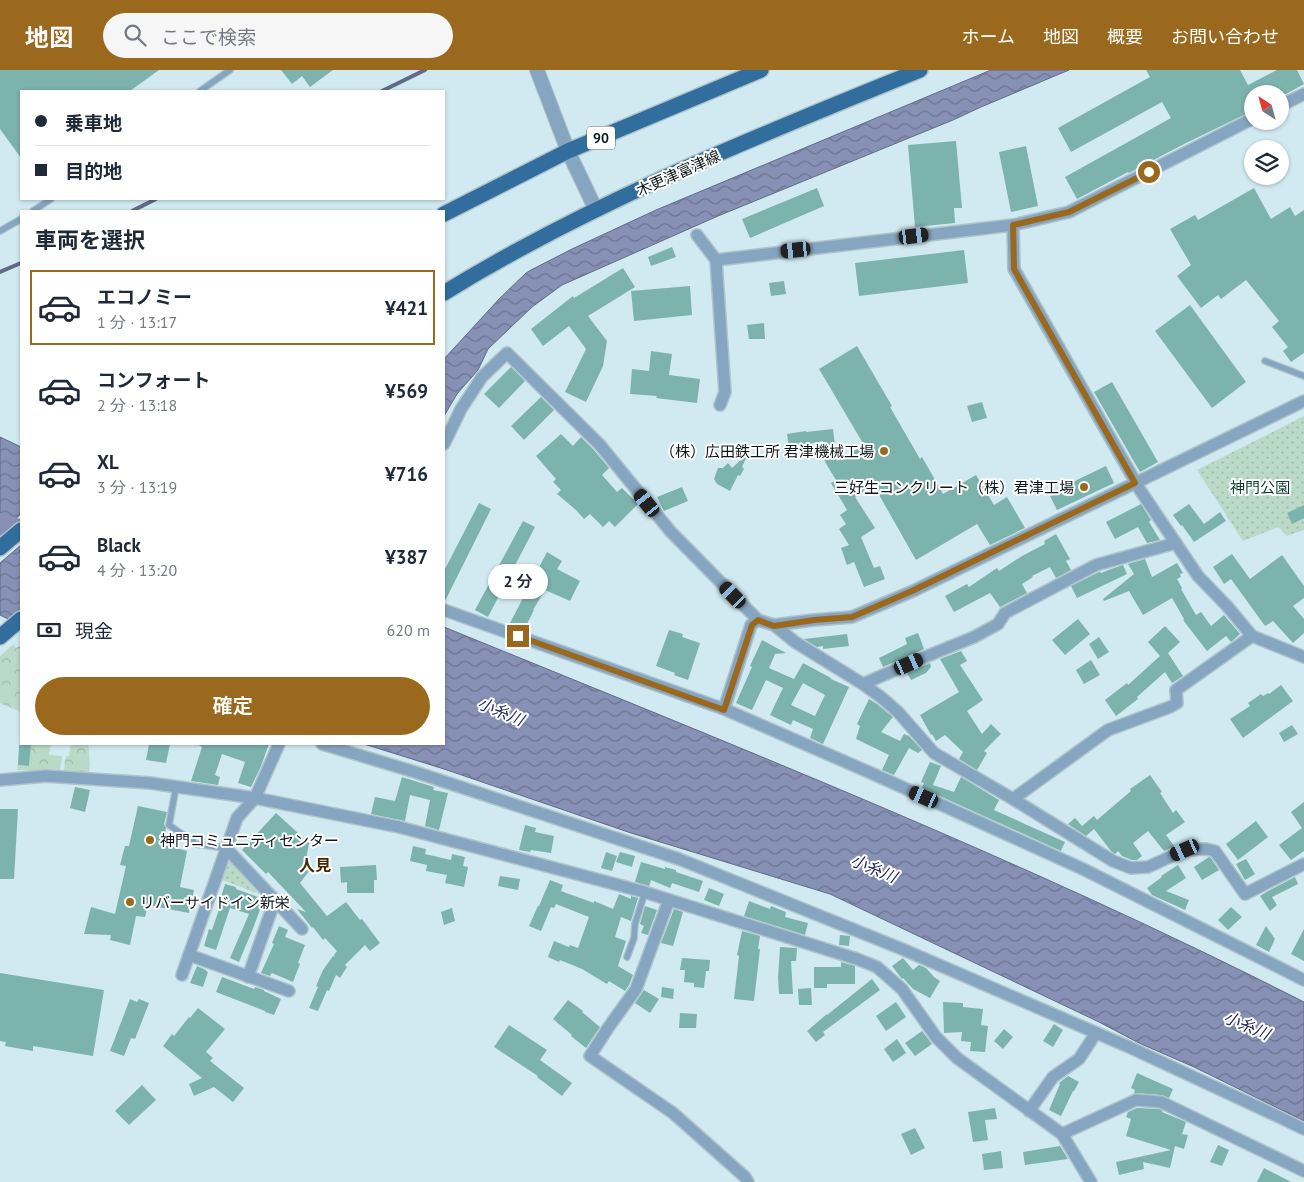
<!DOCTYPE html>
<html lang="ja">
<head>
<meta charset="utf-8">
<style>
	:root { --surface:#fff; --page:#f6f6f7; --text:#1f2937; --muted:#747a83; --line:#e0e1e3; --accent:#9b691d }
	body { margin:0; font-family:"PT Sans","Noto Sans JP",sans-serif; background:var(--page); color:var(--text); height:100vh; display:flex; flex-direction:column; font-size:19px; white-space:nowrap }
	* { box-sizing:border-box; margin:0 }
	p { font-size:16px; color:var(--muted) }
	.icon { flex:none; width:28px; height:28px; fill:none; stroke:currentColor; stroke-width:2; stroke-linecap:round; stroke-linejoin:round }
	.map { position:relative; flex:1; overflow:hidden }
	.side { position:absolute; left:20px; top:140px; width:425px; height:535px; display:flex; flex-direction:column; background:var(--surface); border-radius:0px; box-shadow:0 1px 4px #0004 }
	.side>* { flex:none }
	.hud { position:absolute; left:20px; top:20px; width:425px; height:110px; border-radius:0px; box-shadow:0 1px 4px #0004; display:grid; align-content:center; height:110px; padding:0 15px; background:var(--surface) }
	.needle { width:32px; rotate:324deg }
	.controls { position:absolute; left:1244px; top:15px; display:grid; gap:10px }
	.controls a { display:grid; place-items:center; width:45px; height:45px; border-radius:50%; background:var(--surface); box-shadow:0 1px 4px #0004; font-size:25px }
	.end { position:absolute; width:22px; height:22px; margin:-11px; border:6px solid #9b691d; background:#fff; box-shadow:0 0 0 2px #fff }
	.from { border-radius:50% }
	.bubble { position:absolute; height:35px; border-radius:18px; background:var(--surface); box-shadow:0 1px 4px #0004; font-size:16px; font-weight:600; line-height:35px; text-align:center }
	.car { position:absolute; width:15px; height:30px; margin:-15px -8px; border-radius:6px; box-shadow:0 0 4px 1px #0007; background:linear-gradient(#222 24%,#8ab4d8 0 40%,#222 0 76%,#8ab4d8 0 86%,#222 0) }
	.hud b { display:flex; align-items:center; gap:18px; height:48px; font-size:19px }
	.hud b+b { border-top:1px solid var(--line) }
	.hud i { width:12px; height:12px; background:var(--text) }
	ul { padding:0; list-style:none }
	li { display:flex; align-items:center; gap:15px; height:75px; margin:0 10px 8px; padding:0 5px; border:2px solid transparent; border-radius:0px }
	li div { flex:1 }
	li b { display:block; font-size:19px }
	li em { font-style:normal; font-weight:600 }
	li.active { border-color:var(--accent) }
	li>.icon { width:45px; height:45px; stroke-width:1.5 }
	h2 { padding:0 15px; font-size:22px; line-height:60px }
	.pay { display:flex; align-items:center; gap:12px; height:55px; padding:0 15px; font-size:19px }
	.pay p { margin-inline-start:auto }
	.action { display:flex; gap:10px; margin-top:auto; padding:10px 15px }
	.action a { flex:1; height:58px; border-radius:30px; background:var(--accent); color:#fff; font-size:20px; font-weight:600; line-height:58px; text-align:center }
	header { display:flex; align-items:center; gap:30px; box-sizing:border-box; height:70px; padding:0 25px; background:var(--accent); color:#fff }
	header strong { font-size:24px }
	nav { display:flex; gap:28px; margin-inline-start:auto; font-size:18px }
	.search { width:350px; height:45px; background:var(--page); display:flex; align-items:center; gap:12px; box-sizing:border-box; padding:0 18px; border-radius:28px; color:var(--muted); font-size:19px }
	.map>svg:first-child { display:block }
	.forest { fill:url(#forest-crowns) }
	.park { fill:url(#park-dots) }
	.water { fill:url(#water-waves); stroke:#626b86 }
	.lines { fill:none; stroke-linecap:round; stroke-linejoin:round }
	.stream { stroke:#626b86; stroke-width:4 }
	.river { stroke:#8790b5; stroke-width:22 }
	.building { fill:#7db3ad; fill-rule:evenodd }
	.service-casing { stroke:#aec4ca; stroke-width:8 }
	.minor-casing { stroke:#aec4ca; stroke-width:14 }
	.tertiary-casing { stroke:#aec4ca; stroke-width:16 }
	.primary-casing { stroke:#aec4ca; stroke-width:18 }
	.service { stroke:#86a5c0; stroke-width:5.5 }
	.minor { stroke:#86a5c0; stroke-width:11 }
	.tertiary { stroke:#86a5c0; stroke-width:14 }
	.primary { stroke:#316e9e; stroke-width:15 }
	.route { stroke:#9b691d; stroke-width:6 }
	.poi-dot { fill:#9b691d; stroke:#fff; stroke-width:2 }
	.labels { text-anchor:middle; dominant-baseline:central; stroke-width:4; stroke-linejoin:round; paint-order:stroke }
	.shield { fill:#fff; stroke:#565c5d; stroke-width:1 }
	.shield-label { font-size:14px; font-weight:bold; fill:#0d1618 }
	.street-label { font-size:15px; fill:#0d1618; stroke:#fff }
	.poi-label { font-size:15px; fill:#0d1618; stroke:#fff; text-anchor:end }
	.park-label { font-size:15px; fill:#053c25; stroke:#fff }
	.water-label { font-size:16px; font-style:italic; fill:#222959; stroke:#fff }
	.neighbourhood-label { font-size:16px; font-weight:bold; fill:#412a05; stroke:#fff }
</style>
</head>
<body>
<header>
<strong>地図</strong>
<div class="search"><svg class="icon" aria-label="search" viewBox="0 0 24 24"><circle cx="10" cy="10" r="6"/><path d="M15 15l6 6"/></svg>ここで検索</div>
<nav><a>ホーム</a><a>地図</a><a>概要</a><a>お問い合わせ</a></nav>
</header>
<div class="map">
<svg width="1304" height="1112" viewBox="0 0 1304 1112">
	<defs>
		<pattern id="forest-crowns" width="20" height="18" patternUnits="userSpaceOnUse" patternTransform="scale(1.25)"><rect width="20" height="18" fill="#badac7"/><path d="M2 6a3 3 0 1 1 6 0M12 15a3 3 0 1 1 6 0" fill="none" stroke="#9fbaaa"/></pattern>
		<pattern id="park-dots" width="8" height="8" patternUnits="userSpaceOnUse" patternTransform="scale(1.25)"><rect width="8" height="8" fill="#badac7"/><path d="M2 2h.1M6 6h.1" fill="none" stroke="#9fbaaa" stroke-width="1.8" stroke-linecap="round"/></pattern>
		<pattern id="water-waves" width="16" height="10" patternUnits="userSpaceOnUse" patternTransform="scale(1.25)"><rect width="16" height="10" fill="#8790b5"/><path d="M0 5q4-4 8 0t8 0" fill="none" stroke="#6d7592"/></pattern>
	</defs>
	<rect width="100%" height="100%" fill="#d1eaf1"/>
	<g class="forest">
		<path d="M15 573 14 576 16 578 21 575V642L0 633V586Z"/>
		<path d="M23 674H51L49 685 62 686 60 702 18 700 17 697 18 695 29 696 31 676 22 675Z"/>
		<path d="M71 674H89C88 684 91 693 89 703H65L64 701 65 689 67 686H69Z"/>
	</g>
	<g class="park">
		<path d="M1304 346V460L1287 466 1278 457 1243 471 1197 400Z"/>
		<path d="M230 792 259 824C246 820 233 813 219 809L226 794Z"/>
	</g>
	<g class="water">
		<path d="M991 0H1069L981 37 953 50 718 146 562 215 532 237 488 279 478 300 457 324 444 346V289L500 228 526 203 531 200 572 179 656 140Z"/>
		<path d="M0 367 21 377V444L0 462Z"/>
		<path d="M21 475V538L8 549 0 545V493Z"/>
		<path d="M444 557C733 675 1025 790 1304 932V1051L1194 997 1139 973 1099 952 830 824 631 763 444 699 364 674H444Z"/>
	</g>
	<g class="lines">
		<g class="stream">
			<path d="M382 21 425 0"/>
			<path d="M132 141 156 129"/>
			<path d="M0 202 21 193"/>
		</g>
		<path class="river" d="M0 454 21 461"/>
	</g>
	<g class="building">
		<path d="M0 0H159L130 21H21V88L0 59Z"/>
		<path d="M281 0H333L310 17 302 6 292 14Z"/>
		<path d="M1146 0H1240L1248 15 1277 0H1297L1304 14 1286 24H1252V41L1184 74 1129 103 1128 102 1077 129 1065 107 1171 48 1162 32 1071 82 1058 58 1150 7Z"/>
		<path d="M956 71 962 138H954L955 153 915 157 908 75Z"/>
		<path d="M1026 76 1038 136 1011 142 999 82Z"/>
		<path d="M817 118 824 136 750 168 742 149Z"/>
		<path d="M1254 118 1271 149 1290 137 1295 146 1304 140V283L1291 292 1283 281 1288 277 1272 257 1279 251 1246 210 1221 229 1218 225 1201 238 1177 206 1191 195 1170 159 1195 145 1198 150Z"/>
		<path d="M672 177 676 187 651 196 648 187Z"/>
		<path d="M964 180 968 213 859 226 855 193Z"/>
		<path d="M623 198 635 217 588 246 607 271 603 296 586 332 565 322 586 279 569 256 543 276 531 259 573 226 574 228Z"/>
		<path d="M784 211 786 224 771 226 769 213Z"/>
		<path d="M690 216 692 245 634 251 631 221Z"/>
		<path d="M1190 235 1246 312 1212 338 1155 261Z"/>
		<path d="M764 253 765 269H749L747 255Z"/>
		<path d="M857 276 892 336 890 337 920 389 922 387 943 424 976 405 994 435 1007 427 1025 458 990 475 977 454 916 490 874 416 855 427 875 458 861 467 874 498 880 496 885 509 864 517 854 492 847 495 841 478 849 475 839 459 846 454 840 445 847 440 831 413 836 410 825 392 823 371 789 378 787 364 806 361V362L833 359 837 391 864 375 819 299Z"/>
		<path d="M651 281 672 284 669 305 700 309 697 333 656 328 657 326 630 324 632 299 649 301Z"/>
		<path d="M511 297 525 311 499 338 484 324Z"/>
		<path d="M1112 312 1158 392 1140 402 1094 322Z"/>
		<path d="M541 327 554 340 524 370 511 356Z"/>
		<path d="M982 332 987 348 972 352 967 336Z"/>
		<path d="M561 364 573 376 581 367 594 380 609 398 602 405 617 422 622 418 638 434 615 457 609 451 603 457 590 444 584 449 576 440 557 424 561 420 553 412 556 409 536 386Z"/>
		<path d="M746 385 747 386 742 397 744 399 740 406 738 405 730 421 717 414 714 409 718 398H723L728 393 732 398Z"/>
		<path d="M1106 396 1114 413 1057 440 1050 426 1056 424 1054 421Z"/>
		<path d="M682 417 688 431 664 441 657 427Z"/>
		<path d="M479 433 491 439 444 533V501Z"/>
		<path d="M1141 434 1151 450 1149 452 1160 470 1147 473 1138 457 1115 469 1106 452Z"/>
		<path d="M1189 434 1204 454 1220 442 1226 451 1194 472 1182 455 1181 456 1173 445Z"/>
		<path d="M1304 435V448L1292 454 1287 443Z"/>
		<path d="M523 451 535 457 488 547 475 540Z"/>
		<path d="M1056 464 1070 489 1066 491 1071 500 1056 508 1050 497 1032 506 1033 507 1022 514 1027 523 1000 537 990 523 954 542 945 526 967 514 969 517 997 498 999 501 1022 486 1045 474 1044 471Z"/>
		<path d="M547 482 562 491 557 499 580 511 570 531 545 520 533 540H534L524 560 510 553Z"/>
		<path d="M1232 484 1250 509 1282 485 1304 516V528L1293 536 1304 549V563L1293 573 1273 551 1265 556 1231 509 1224 514 1213 497Z"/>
		<path d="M1145 489 1152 507 1177 493 1183 503 1180 504 1181 507 1177 509 1182 518 1181 519 1196 545 1201 542 1211 556 1224 545 1240 564 1231 572 1226 566 1207 581 1183 550 1184 549 1172 528 1143 545 1129 521 1104 531 1103 529 1134 504 1128 494Z"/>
		<path d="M1123 495 1127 504 1077 528 1071 516 1099 502H1100L1101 503 1111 499Z"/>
		<path d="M1078 549 1090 564 1065 585 1052 570Z"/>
		<path d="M1165 556 1180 572 1168 583 1183 606 1172 613 1165 602 1137 627 1138 629 1116 646 1105 630 1127 613 1128 615 1160 586 1148 572Z"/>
		<path d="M669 560 683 564 682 567 700 573 688 610 674 605 675 603 656 596Z"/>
		<path d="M918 563 924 579 883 597 879 588 907 574 905 568Z"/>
		<path d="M847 564 849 576 823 579V576L817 577 804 569Z"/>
		<path d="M1099 567 1109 582 1098 589 1089 574Z"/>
		<path d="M762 570 786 583 775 584 769 598 794 609 803 593 831 608V609L849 617 823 674 810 668 813 659 793 650 791 655 770 645 783 618 766 610 752 640 736 633 752 597 750 596ZM803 613 825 625 815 646 791 635Z"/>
		<path d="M961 581 967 591 960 595 983 630 967 641 982 664 991 654 1001 664 984 681 987 683 977 700 959 689 963 682 945 665 936 671 932 664 931 665 920 645 959 622 940 589Z"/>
		<path d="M1091 590 1100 605 1084 614 1076 600Z"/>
		<path d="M930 593 931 597 926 603 911 610 907 603Z"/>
		<path d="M1281 615 1293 631 1243 668 1230 649 1250 636 1248 633 1261 624 1263 626 1268 623 1269 624Z"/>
		<path d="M869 629 877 634 893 647 881 662 900 671 904 664 909 666 922 680 918 683 909 678 894 705 882 700 889 685 856 669 860 656 857 654Z"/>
		<path d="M1292 655 1298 664 1284 672 1279 663Z"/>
		<path d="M149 674H170L166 693 146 690Z"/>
		<path d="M198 674H269L261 696 251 717 238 713 245 692 222 684 215 705 220 707 218 715 191 711 202 677 198 675Z"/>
		<path d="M19 675H31L29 696 18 695Z"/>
		<path d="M930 692 941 696 933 715 954 722 961 707 999 730 994 740 1065 772 1061 781 922 718 924 713 921 712Z"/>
		<path d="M1150 705 1162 722 1160 723 1173 743 1176 740 1185 752 1166 765 1174 776 1173 777 1164 781 1148 761 1133 773 1142 786 1137 790H1132L1122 786 1118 781 1115 784 1111 781 1094 759 1086 766 1068 754 1075 748 1082 756 1094 746 1097 750 1131 721 1130 719Z"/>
		<path d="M402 707 434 717 433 720 448 723 439 760 425 756 430 730 410 725 405 751 371 744 375 727 395 731Z"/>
		<path d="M75 717 90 720 85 742 70 738Z"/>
		<path d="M1304 732V781L1291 790 1279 775 1302 758 1291 742Z"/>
		<path d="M138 736 167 742 164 754 166 758 165 764H171L169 776 187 781 180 817 194 820 189 843 148 835 145 847 136 846 130 875 110 870 111 865 84 864 91 837 115 844 126 796 120 795 125 776H129Z"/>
		<path d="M0 739H18L14 809H0Z"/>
		<path d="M276 743 309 773 306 790 313 796 300 813 327 846 346 832 360 850 362 849 380 873 370 881 365 875 345 895 347 897 340 908 336 905 329 921 327 920 318 941 309 938 318 917 316 916 323 900 333 886 335 887 334 885 337 881 325 868 323 870 313 857 312 858 297 839 306 842 268 802 266 804 242 780Z"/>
		<path d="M1256 751 1268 767 1238 790 1226 774Z"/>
		<path d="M525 755 536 758 535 762 554 766 551 783 531 780 530 782 519 780Z"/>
		<path d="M413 776 426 779 425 784 451 790 452 784 465 787 463 796 468 797 464 817 445 813 447 805 426 801 427 795 410 791Z"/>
		<path d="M606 782 617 786 612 801 601 798Z"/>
		<path d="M620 782 635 786 632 797 616 792Z"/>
		<path d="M1209 787 1211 788 1219 800 1202 810 1194 797Z"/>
		<path d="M1246 789 1255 804 1245 810 1236 794Z"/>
		<path d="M641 792 665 799V797L676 800V802L703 811 699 822 672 813 670 818 651 810 649 816 635 812Z"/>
		<path d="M376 795 377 810H374V823H347V812L341 813 340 797Z"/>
		<path d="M1178 795 1186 808 1166 821 1189 830 1185 840 1152 825 1147 818 1162 807 1161 806Z"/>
		<path d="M500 806 520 809 518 820 498 816Z"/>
		<path d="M1295 807 1298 814 1272 827 1277 835 1270 841 1260 826 1268 821Z"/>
		<path d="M550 810 563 815 561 821 594 833V831L613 839 619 824 631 829V826L638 828 631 851 621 847 615 867 626 871 618 896 633 905 629 915 625 921 609 911 607 914 582 899 560 890 559 892 548 887 554 871 569 877 570 875 578 878 589 847 556 834 554 838 551 837 541 861 529 856 538 836H539Z"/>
		<path d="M225 814 236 817V819L264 829 252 861 239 892 230 888 249 844 230 838 216 880 204 876 209 859 212 860 223 828 221 827Z"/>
		<path d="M709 818 724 824 719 836 704 830Z"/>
		<path d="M749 831 770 839 771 836 786 842 785 847 808 853 805 865 744 846Z"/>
		<path d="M645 836 657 840 648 865 641 863 644 856 640 854Z"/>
		<path d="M1231 837 1242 847 1228 860 1218 850Z"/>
		<path d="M452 838 455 851 444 855 441 842Z"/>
		<path d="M674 839 683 842 673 876 661 873Z"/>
		<path d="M279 856 288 860 285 867 305 875 298 893 300 894 293 912 272 903 270 906 261 903 274 874 272 873Z"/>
		<path d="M1266 856 1275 869 1269 882 1256 875Z"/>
		<path d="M1304 859V891L1291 884Z"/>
		<path d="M742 861 760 866 758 879H760L754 931 734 929 739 886 737 885Z"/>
		<path d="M840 865 850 866 849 876 839 875Z"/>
		<path d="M780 877 797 878 796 891H791L793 924H779L778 908Z"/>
		<path d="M682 888 710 890 709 901H706L704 918 694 917V913L684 912 685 900H680Z"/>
		<path d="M903 888 913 900 919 895 926 898 934 907 940 911 930 928 913 919 903 908 902 909 892 896Z"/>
		<path d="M841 892 855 896V914H827V918H814V897H841Z"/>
		<path d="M197 896 206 900V901L208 902 203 917 190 913Z"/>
		<path d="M0 903 104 920 93 986 33 976V981L5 976 6 972 0 971Z"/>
		<path d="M222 907 254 919 255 917 264 920V921L281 929 274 945 265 942V941L216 922Z"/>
		<path d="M872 909 880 920 823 962 825 965 816 972 807 961 827 944V945Z"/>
		<path d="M662 917 674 919 673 929 661 927Z"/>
		<path d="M811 918 812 935H799L798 919Z"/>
		<path d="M644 920 659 929 650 943 635 933Z"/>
		<path d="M130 929 137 932 139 929 149 933 135 969 131 968 124 986 110 981Z"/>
		<path d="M568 930 583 941 582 942 600 957 586 978 571 966 572 965 553 949Z"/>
		<path d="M896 932 906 947 886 961 876 946Z"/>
		<path d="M943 932 963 933V937L983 939 981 955 988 956 985 982 970 981 971 972 961 971 962 962 944 963Z"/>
		<path d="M198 938 225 959 206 982 213 988 210 991 244 1018 233 1032 214 1017 194 1026 189 1014 202 1008 163 976 172 964 174 966 189 947 190 948Z"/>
		<path d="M680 943 697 944 696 958H679Z"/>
		<path d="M1054 954 1063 960 1053 977 1043 971Z"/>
		<path d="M509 955 547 980 540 990 572 1013 562 1026 537 1007 538 1006 494 977Z"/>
		<path d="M1004 959 1013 967 1003 979 994 971Z"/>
		<path d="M922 961 932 974 915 986 905 973Z"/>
		<path d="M897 969 906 983 893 992 884 979Z"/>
		<path d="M1137 1003 1173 1019 1169 1028 1162 1025 1134 1023 1135 1020 1131 1018Z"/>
		<path d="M1068 1006 1079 1012 1074 1021H1073L1061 1046 1049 1040 1060 1014 1059 1013Z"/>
		<path d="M142 1015 156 1030 129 1055 115 1041Z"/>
		<path d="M995 1038 997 1049 985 1050 988 1070 973 1072 968 1042Z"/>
		<path d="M1137 1038 1159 1039 1163 1041 1162 1042 1186 1052 1182 1064 1188 1065 1184 1079 1175 1076 1170 1098 1143 1092 1144 1099 1119 1105 1116 1092 1171 1080 1126 1066 1131 1049 1126 1047 1128 1042Z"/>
		<path d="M915 1058 925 1078 911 1085 901 1064Z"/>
		<path d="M1218 1075 1229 1080 1222 1096 1210 1092Z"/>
		<path d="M1060 1076 1068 1089 1025 1095 1023 1082Z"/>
		<path d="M1001 1081 1003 1098 984 1100 982 1084Z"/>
		<path d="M1264 1098 1291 1112H1257Z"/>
	</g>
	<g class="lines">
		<g class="service-casing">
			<g id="service">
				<path d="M200 21 230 0"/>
				<path d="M33 141 51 129"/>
				<path d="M0 161 21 149"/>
				<path d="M1265 291 1304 306"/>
				<path d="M176 717 169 755 196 774 226 778"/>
				<path d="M627 887 634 868 635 854 645 822"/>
			</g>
		</g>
		<g class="minor-casing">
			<g id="minor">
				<path d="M1280 36 1304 24"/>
				<path d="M1013 155 1014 199 1140 420 1198 506 1227 536 1252 566 1304 587"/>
				<path d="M697 165 716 190 1013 155 1069 142 1252 49"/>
				<path d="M716 190 725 322 720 335"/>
				<path d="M444 374 461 339 482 307 507 283 600 375 671 462 758 550 774 555 795 572 863 614 882 628 898 642 934 683 1013 729 1113 791 1131 798 1148 797 1185 780 1206 779 1215 781 1245 824 1304 794"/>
				<path d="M444 540 724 639 871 703 1083 799 1304 910"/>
				<path d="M774 555 814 550 852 547 913 521 1304 331"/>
				<path d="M863 614 925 587 974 567 998 554 1005 543 1096 495 1176 473"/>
				<path d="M724 639 751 555 758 550"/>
				<path d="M322 674 415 702 679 789 902 879 1129 977 1277 1046 1304 1059"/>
				<path d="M0 710 46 706 150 713 255 728 399 757 641 821 857 889 877 897 902 919 936 967 957 988 1062 1064 1091 1112"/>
				<path d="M1013 729 1108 660 1170 637 1177 633 1176 620 1252 566"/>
				<path d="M226 778 302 859"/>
				<path d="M669 830 636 919 608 958 590 986 673 1043 745 1107 748 1112"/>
				<path d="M189 885 289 921"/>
				<path d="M182 905 237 748 255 728 279 674"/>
				<path d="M248 907 275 830"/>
				<path d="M1029 1041 1053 1007 1079 989 1096 963"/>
				<path d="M1062 1064 1136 1030 1161 1032 1304 1101"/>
			</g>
		</g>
		<g class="tertiary-casing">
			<path id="tertiary" d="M537 0 568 81 596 140"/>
		</g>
		<g class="primary-casing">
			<g id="primary">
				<path d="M444 144 568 81 761 0"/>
				<path d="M444 223C593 131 758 66 920 0"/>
				<path d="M0 478 21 460"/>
				<path d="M0 567 21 549"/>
			</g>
		</g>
		<use href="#service" class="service"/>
		<use href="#minor" class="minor"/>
		<use href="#tertiary" class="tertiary"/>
		<use href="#primary" class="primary"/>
	</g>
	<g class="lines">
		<path class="route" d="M518 566 724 640 752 555 758 550 774 556 814 550 852 547 912 521 1135 413 1014 199 1013 155 1069 142 1149 102"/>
	</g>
	<g class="poi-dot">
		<circle cx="884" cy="381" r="5"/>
		<circle cx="1084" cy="417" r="5"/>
		<circle cx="150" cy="770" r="5"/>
		<circle cx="130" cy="832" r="5"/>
	</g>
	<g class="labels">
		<rect class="shield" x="587" y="56.5" width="28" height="23" rx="4"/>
		<g class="shield-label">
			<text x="601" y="68">90</text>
		</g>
		<g class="street-label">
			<text transform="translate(678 103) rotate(-24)">木更津富津線</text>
		</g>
		<g class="poi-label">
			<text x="874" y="381">（株）広田鉄工所 君津機械工場</text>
			<text x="1074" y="417">三好生コンクリート（株）君津工場</text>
			<text x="160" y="770" text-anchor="start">神門コミュニティセンター</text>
			<text x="140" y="832" text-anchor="start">リバーサイドイン新栄</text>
		</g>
		<g class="park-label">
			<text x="1260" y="417">神門公園</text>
		</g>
		<g class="water-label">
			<text transform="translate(501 641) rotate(23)">小糸川</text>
			<text transform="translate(874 798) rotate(23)">小糸川</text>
			<text transform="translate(1247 955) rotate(23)">小糸川</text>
		</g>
		<g class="neighbourhood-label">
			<text x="315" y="795">人見</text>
		</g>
	</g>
</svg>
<div class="controls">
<a><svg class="needle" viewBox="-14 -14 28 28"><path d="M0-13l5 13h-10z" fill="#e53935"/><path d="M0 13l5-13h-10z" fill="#747a83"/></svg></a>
<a><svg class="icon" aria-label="layers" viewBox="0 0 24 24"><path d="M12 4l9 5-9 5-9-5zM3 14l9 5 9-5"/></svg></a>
</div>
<i class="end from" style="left:1149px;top:102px"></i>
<i class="end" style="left:518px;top:566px"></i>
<div class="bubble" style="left:488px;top:494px;width:60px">2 分</div>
<i class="car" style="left:914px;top:166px;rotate:83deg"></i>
<i class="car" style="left:796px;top:180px;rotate:264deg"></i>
<i class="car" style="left:647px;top:433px;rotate:321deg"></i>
<i class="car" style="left:733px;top:525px;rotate:316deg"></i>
<i class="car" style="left:909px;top:594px;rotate:66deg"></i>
<i class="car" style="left:924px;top:727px;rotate:294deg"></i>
<i class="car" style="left:1185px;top:780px;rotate:246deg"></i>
<div class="hud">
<b><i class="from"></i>乗車地</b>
<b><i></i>目的地</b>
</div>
<section class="side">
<h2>車両を選択</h2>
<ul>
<li class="active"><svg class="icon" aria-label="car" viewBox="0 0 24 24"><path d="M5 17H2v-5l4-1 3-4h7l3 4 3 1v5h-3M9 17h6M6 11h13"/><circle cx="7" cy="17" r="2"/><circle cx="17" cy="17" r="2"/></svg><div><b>エコノミー</b><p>1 分 · 13:17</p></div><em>¥421</em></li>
<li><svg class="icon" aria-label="car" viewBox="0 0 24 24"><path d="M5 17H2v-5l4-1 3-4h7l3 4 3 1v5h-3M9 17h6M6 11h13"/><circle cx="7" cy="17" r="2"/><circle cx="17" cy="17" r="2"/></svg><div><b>コンフォート</b><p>2 分 · 13:18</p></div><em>¥569</em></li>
<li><svg class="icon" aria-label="car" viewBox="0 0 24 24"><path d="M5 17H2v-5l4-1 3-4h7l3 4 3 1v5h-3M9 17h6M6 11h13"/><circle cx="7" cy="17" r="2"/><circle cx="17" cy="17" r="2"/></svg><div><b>XL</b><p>3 分 · 13:19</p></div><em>¥716</em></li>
<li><svg class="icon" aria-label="car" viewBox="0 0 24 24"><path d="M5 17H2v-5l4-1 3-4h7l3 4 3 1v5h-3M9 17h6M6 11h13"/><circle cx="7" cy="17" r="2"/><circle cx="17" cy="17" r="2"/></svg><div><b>Black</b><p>4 分 · 13:20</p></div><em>¥387</em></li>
</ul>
<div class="pay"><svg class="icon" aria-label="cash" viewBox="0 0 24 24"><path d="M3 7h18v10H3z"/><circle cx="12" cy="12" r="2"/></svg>現金<p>620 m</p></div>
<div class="action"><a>確定</a></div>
</section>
</div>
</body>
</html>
